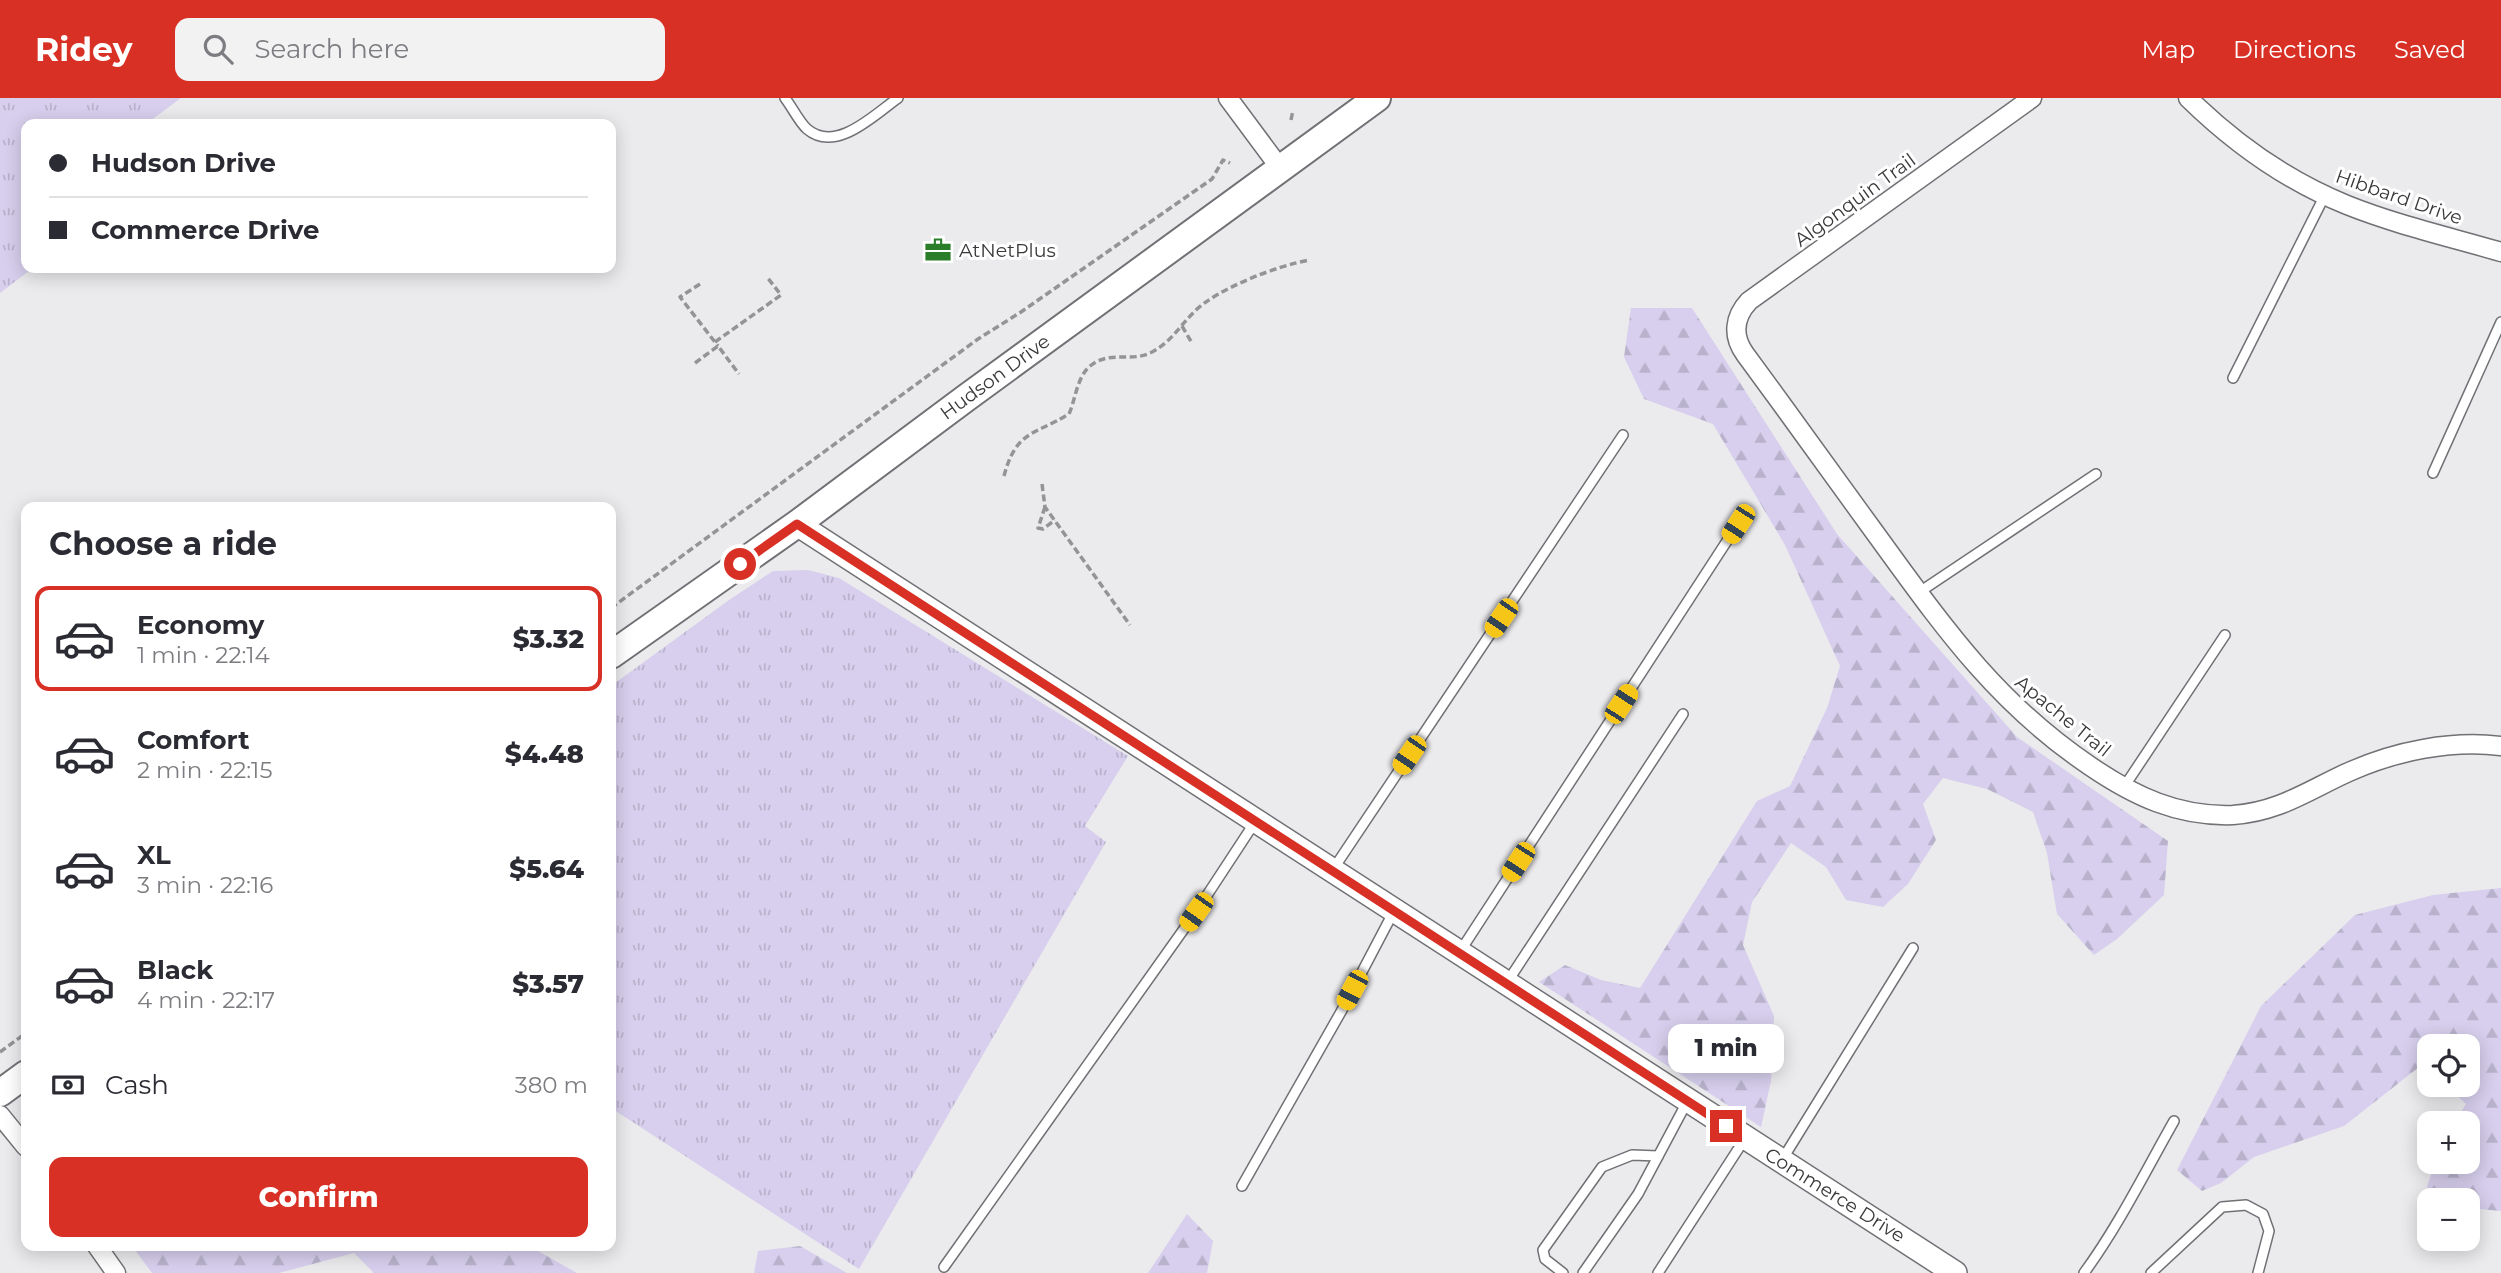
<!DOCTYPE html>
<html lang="en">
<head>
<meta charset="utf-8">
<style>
	:root { --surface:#fff; --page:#f2f2f3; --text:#2b2b33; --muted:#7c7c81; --line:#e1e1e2; --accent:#d93025 }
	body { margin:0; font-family:Montserrat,sans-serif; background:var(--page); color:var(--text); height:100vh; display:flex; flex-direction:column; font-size:26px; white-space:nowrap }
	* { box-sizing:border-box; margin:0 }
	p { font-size:23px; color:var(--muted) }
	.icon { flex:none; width:38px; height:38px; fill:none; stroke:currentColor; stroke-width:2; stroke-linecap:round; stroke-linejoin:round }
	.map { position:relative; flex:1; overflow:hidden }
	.panel { position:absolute; left:21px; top:404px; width:595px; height:749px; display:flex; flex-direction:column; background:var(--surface); border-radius:14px; box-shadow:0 4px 18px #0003 }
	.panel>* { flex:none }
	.top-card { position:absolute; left:21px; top:21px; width:595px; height:154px; border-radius:14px; box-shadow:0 4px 18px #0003; display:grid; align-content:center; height:154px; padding:0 28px; background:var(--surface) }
	.fabs { position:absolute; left:2417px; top:936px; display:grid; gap:14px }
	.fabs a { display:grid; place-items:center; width:63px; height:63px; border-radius:14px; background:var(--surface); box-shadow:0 4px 18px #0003; font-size:35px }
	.end { position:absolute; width:32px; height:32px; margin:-16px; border:9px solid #d93025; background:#fff; box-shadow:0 0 0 4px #fff }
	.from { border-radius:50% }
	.bubble { position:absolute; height:49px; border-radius:14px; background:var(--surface); box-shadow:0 4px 18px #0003; font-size:23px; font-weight:800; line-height:49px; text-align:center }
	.car { position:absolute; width:21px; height:42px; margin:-21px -10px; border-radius:9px; box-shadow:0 0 5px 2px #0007; background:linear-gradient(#f5c518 24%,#345 0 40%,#f5c518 0 76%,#345 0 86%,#f5c518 0) }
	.top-card b { display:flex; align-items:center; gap:24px; height:66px; font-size:26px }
	.top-card b+b { border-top:2px solid var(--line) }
	.top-card i { width:18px; height:18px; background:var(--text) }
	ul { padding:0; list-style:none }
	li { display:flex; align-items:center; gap:21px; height:105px; margin:0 14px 10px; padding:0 14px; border:4px solid transparent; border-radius:14px }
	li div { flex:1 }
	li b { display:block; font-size:26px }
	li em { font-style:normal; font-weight:800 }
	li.active { border-color:var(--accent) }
	li>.icon { width:63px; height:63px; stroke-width:1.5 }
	h2 { padding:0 28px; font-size:32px; line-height:84px }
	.pay { display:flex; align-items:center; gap:18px; height:77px; padding:0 28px; font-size:26px }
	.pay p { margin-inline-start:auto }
	.action { display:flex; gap:14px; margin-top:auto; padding:14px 28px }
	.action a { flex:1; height:80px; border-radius:14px; background:var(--accent); color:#fff; font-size:28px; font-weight:800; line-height:80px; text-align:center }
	header { display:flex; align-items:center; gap:42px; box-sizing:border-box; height:98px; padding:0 35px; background:var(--accent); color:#fff }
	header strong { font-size:33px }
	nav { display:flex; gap:38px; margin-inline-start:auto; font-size:24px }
	.search { width:490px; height:63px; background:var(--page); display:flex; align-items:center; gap:18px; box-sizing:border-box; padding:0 24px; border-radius:14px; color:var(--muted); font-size:26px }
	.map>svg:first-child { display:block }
	.grass { fill:url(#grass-tufts) }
	.forest { fill:url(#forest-firs) }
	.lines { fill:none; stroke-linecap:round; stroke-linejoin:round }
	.service-casing { stroke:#717074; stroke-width:12 }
	.minor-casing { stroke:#717074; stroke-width:21 }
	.tertiary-casing { stroke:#717074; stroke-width:26 }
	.secondary-casing { stroke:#717074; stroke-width:30 }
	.path { stroke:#949496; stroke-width:3.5; stroke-dasharray:7 3.5; stroke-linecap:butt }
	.service { stroke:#fff; stroke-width:9 }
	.minor { stroke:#fff; stroke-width:18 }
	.tertiary { stroke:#fff; stroke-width:23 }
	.secondary { stroke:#fff; stroke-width:26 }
	.route { stroke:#d93025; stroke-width:9 }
	.labels { text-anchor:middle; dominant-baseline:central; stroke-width:6; stroke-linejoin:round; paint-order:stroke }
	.street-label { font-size:19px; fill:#39383a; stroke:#fff }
	.poi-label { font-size:19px; fill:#39383a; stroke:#fff; text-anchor:start }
</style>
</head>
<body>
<header>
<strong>Ridey</strong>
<div class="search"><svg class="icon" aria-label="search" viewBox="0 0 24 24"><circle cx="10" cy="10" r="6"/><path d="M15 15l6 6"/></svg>Search here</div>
<nav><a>Map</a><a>Directions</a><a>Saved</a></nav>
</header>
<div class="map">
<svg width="2501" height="1175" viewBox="0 0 2501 1175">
	<defs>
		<pattern id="grass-tufts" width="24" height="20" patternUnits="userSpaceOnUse" patternTransform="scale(1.75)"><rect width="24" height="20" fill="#d7cfed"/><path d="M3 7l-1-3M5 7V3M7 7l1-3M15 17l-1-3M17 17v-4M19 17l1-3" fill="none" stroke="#b9b2cc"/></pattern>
		<pattern id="forest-firs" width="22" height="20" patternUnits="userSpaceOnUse" patternTransform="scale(1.75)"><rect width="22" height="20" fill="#d7cfed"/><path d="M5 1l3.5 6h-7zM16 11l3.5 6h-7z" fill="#b9b2cc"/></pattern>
	</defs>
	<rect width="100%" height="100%" fill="#ebebee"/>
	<g class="grass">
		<path d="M0 0H181L146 26H26V170H33L0 195Z"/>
		<path d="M808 472 839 480 1128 658 1085 728 1106 744 859 1171 611 1010V588L729 502 773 473Z"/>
	</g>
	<g class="forest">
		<path d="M1631 210H1692L1837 436 2017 639 2168 743 2164 797 2117 841 2094 857 2057 816 2047 755 2033 714 1987 691 1943 680 1923 706 1936 742 1908 786 1883 809 1846 802 1826 769 1791 745 1752 804 1743 847 1774 918 1771 983 1761 1029 1539 884 1565 867 1601 882 1640 890 1757 703 1790 688 1827 610 1840 568 1785 447 1713 326 1644 301 1624 259Z"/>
		<path d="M2501 790V1113L2468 1110V1102H2440L2427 1089 2435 1064H2468V1026L2454 1025 2466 1006 2446 987H2468V948H2429V971L2423 966 2344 1028 2254 1059 2221 1085 2202 1093 2177 1072 2261 908 2355 817 2433 797Z"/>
		<path d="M1187 1116 1213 1143 1207 1175H1148Z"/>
		<path d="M132 1148H529L577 1175H374L354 1155 279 1175H152Z"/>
		<path d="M800 1148 847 1175H754L758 1153Z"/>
	</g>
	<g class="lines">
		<g class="service-casing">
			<g id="service">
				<path d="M785 0C792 9 799 24 807 31 836 56 875 16 898 0"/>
				<path d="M2233 280 2325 97"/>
				<path d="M2433 375 2501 224"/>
				<path d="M1918 495 2096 376"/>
				<path d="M2124 689 2225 537"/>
				<path d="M1334 770 1623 337"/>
				<path d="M1461 852 1738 426"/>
				<path d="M1508 883 1683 616"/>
				<path d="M1782 1062 1913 850"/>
				<path d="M1242 1088 1342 912 1394 813"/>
				<path d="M944 1169 1196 814 1255 724"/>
				<path d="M1563 1175 1545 1161 1543 1152 1602 1069 1632 1057 1658 1058"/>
				<path d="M1583 1175 1638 1096 1687 1004"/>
				<path d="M1658 1175 1744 1042"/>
				<path d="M2084 1175C2119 1127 2145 1074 2174 1023"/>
				<path d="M2151 1175 2222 1109 2246 1107 2263 1116 2269 1133 2258 1175"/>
			</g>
		</g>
		<g class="minor-casing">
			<g id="minor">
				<path d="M1228 0 1280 70"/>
				<path d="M2032 0 1749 203C1734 219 1732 238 1745 256 1787 313 1828 370 1870 428 1938 521 1992 602 2090 668 2134 698 2178 719 2233 717 2280 714 2310 691 2351 673 2396 653 2451 642 2501 648"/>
				<path d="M2188 0C2234 45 2287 83 2347 107 2397 127 2450 139 2501 154"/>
				<path d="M0 1017 26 1049"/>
				<path d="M97 1148 116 1175"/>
			</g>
		</g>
		<g class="tertiary-casing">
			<path id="tertiary" d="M797 426 1955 1175"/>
		</g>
		<g class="secondary-casing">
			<g id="secondary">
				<path d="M611 557 797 426 966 300 1377 0"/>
				<path d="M0 995 26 976"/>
			</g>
		</g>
		<g class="path">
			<path d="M1291 22 1293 12"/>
			<path d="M700 186 680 199 718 248"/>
			<path d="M1182 228 1192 245"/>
			<path d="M715 244 781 197 767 179"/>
			<path d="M695 265 718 248 739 276"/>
			<path d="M1004 378C1016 332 1035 337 1069 316 1075 302 1077 282 1087 271 1107 250 1130 266 1152 254 1171 244 1179 229 1194 214 1216 191 1279 167 1310 162"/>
			<path d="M1042 386 1045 409 1130 527"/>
			<path d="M1045 409 1038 430 1043 431 1055 422"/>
			<path d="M611 510 978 241 1021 214 1212 81 1223 62 1230 65"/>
			<path d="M0 954 26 935"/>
		</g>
		<use href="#service" class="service"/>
		<use href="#minor" class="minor"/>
		<use href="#tertiary" class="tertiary"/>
		<use href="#secondary" class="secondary"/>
	</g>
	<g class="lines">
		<path class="route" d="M740 466 797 426 1726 1028"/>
	</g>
	<defs>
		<g id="office-bare" transform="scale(2.1)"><path d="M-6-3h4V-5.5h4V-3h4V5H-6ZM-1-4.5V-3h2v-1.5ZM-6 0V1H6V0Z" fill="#2a7d29" stroke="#fff" stroke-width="2.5" paint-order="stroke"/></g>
	</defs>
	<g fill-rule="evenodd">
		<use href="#office-bare" x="938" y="152"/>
	</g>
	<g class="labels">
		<g class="street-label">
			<text transform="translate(2399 99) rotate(19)">Hibbard Drive</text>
			<text transform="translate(1855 102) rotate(-36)">Algonquin Trail</text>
			<text transform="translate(995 279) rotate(-36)">Hudson Drive</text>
			<text transform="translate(2063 618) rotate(39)">Apache Trail</text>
			<text transform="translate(1835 1097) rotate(32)">Commerce Drive</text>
		</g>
		<g class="poi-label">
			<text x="959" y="152">AtNetPlus</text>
		</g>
	</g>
</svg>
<div class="fabs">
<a><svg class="icon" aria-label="locate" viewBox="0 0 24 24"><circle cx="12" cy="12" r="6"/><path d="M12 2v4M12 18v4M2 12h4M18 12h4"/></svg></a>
<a>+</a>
<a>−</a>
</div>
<i class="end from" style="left:740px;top:466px"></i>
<i class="end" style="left:1726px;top:1028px"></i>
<div class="bubble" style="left:1668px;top:926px;width:116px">1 min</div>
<i class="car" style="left:1738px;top:426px;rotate:213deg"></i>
<i class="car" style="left:1501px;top:520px;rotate:214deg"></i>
<i class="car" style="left:1621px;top:606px;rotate:33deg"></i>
<i class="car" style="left:1409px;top:657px;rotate:214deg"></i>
<i class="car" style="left:1518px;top:764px;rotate:213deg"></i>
<i class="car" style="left:1196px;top:814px;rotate:215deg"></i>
<i class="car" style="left:1352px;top:892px;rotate:208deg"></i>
<div class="top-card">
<b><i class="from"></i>Hudson Drive</b>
<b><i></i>Commerce Drive</b>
</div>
<section class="panel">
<h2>Choose a ride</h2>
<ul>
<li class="active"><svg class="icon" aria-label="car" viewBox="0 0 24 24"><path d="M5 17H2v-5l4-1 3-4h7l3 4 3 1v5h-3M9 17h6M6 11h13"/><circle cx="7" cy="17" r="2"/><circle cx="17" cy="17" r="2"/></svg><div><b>Economy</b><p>1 min · 22:14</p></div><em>$3.32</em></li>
<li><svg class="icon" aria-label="car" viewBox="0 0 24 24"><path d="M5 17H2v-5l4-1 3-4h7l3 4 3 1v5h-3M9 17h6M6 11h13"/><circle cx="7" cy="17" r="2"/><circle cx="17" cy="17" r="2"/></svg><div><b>Comfort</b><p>2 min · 22:15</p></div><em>$4.48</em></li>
<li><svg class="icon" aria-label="car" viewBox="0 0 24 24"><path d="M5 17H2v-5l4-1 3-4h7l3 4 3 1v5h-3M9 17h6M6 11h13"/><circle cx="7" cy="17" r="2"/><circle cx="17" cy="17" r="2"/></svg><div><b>XL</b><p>3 min · 22:16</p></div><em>$5.64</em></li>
<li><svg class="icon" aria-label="car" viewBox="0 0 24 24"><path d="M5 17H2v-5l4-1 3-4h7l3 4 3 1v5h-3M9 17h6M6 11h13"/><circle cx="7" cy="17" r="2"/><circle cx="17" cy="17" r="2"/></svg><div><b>Black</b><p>4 min · 22:17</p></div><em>$3.57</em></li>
</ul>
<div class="pay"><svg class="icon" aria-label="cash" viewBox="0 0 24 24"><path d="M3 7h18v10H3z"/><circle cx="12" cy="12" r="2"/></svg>Cash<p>380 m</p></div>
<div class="action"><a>Confirm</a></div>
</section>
</div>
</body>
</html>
